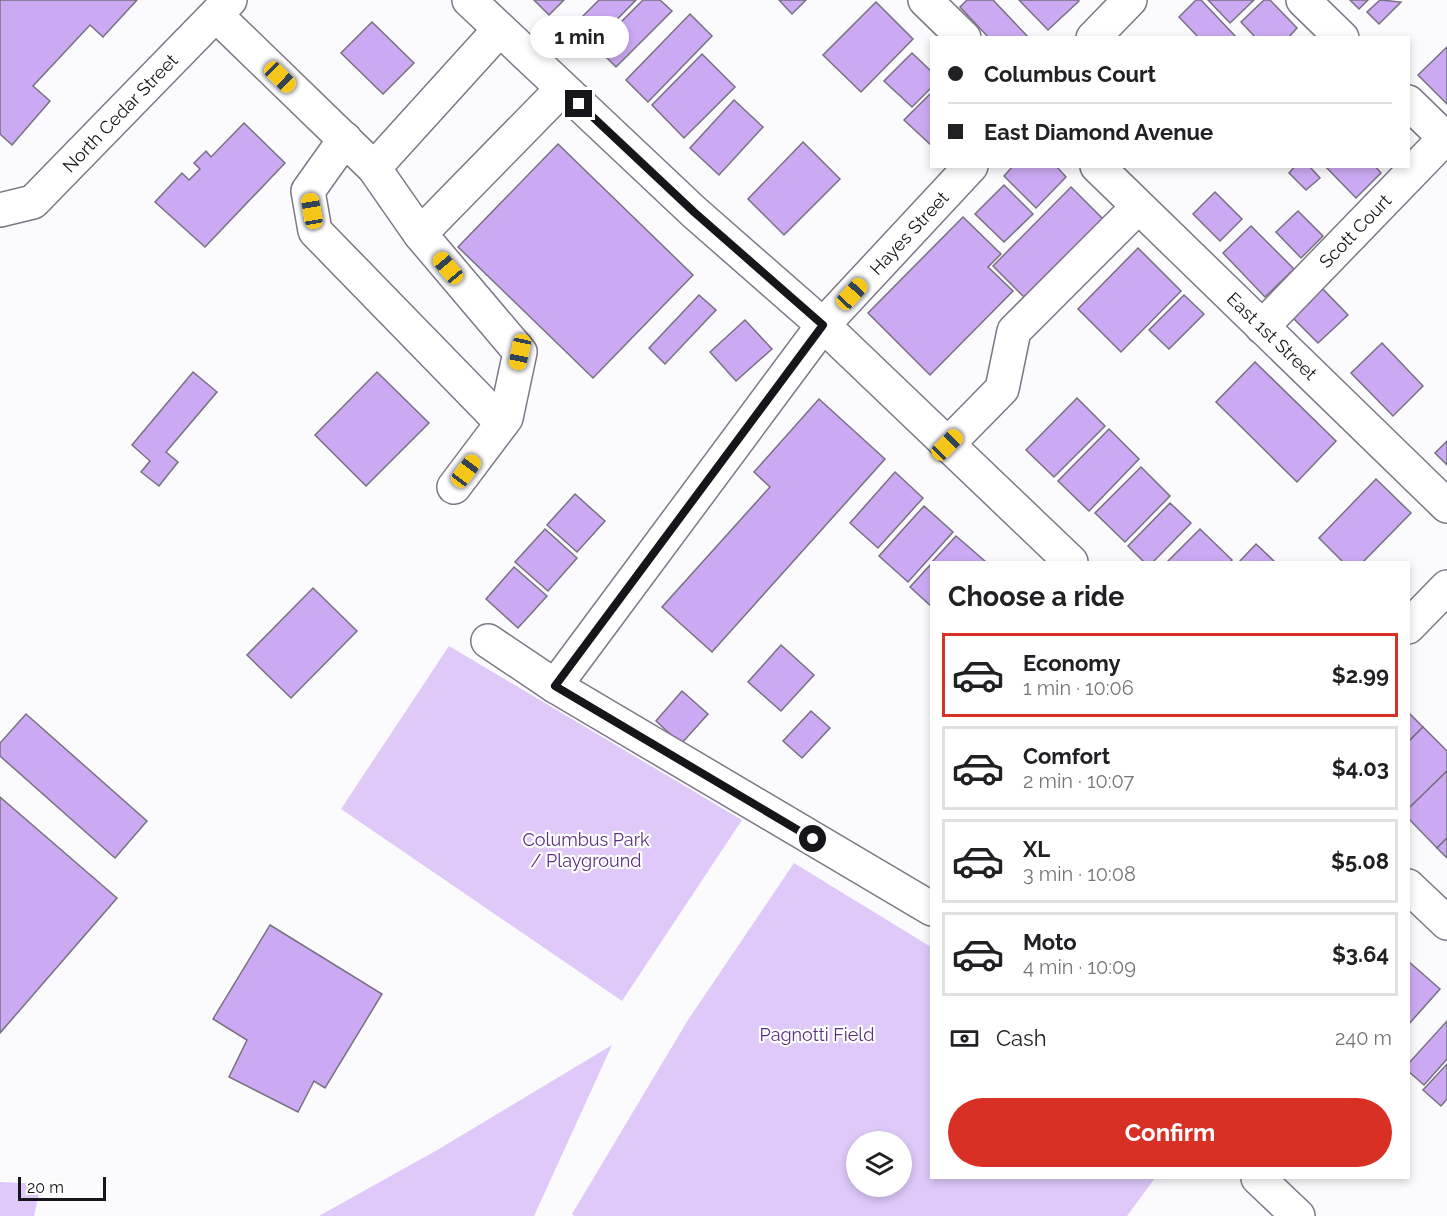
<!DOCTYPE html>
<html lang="en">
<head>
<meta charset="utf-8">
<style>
	:root { --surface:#fff; --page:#f6f6f6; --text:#202124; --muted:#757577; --line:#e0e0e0; --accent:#d93025 }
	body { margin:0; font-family:Raleway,sans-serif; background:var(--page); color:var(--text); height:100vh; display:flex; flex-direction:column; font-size:22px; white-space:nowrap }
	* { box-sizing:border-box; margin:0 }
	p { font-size:20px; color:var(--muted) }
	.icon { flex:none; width:33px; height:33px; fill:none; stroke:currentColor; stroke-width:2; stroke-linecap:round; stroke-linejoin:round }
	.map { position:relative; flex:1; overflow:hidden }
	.panel { position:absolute; left:930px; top:561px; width:480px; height:618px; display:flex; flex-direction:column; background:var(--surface); border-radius:0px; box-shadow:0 3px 9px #0003 }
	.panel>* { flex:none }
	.hud { position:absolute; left:930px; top:36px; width:480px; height:132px; border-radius:0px; box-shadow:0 3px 9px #0003; display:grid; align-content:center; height:132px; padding:0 18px; background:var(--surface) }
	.tools { position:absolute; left:846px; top:1131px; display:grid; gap:12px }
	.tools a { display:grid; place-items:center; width:66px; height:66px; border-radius:50%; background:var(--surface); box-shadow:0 3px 9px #0003; font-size:30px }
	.scale { position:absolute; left:18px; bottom:15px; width:88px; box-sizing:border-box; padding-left:6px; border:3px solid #17141a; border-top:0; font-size:16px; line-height:21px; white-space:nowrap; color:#17141a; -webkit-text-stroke:4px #fff; paint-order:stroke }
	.end { position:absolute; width:27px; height:27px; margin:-14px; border:8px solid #17141a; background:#fff; box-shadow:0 0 0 3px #fff }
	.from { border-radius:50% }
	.bubble { position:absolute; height:42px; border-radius:21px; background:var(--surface); box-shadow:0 3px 9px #0003; font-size:20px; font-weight:700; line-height:42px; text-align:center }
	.car { position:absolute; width:18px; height:36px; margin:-18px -9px; border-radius:8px; box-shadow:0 0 4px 2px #0007; background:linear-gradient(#f5c518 24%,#345 0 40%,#f5c518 0 76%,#345 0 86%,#f5c518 0) }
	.hud b { display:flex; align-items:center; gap:21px; height:57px; font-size:22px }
	.hud b+b { border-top:2px solid var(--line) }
	.hud i { width:15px; height:15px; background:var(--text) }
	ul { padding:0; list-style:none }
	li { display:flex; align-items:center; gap:18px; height:84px; margin:0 12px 9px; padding:0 6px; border:3px solid var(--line); border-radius:0px }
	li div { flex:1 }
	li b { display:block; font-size:22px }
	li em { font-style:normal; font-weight:700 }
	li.selected { border-color:var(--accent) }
	li>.icon { width:54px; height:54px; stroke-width:1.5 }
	h2 { padding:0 18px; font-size:27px; line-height:72px }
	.pay { display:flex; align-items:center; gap:15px; height:66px; padding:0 18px; font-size:22px }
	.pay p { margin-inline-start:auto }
	.button { display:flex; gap:12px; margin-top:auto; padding:12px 18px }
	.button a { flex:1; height:69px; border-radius:36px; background:var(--accent); color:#fff; font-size:24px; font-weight:700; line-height:69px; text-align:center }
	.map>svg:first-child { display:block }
	.green { fill:#dec9f9; fill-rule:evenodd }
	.building { fill:#cbaaf3; stroke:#777180; stroke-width:1.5 }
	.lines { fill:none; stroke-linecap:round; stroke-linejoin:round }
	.minor-casing { stroke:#7d7786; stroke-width:36 }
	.minor { stroke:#fff; stroke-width:33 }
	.route { stroke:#17141a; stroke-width:8 }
	.labels { text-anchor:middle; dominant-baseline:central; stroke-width:4.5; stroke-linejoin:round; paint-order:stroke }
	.street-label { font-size:18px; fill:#17141a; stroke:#fff }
	.park-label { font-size:18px; fill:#5b2f83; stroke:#fff }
</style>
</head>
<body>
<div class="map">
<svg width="1447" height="1216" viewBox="0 0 1447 1216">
	<rect width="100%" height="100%" fill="#fbfafd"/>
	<g class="green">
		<path d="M449 646 742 820 622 1001 341 809Z"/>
		<path d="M794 863 931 947 932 1178H1155L1127 1216H574L572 1214 688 1020ZM856 1142H902V1186H856Z"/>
		<path d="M612 1045 534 1216H319L439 1149Z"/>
		<path d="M0 1182 41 1184 34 1216H0Z"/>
	</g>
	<g class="building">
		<path d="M0 0H137L103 37 90 25 33 86 50 101 12 145 0 134Z"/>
		<path d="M534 0H564L549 15Z"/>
		<path d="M599 0H636L587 50 568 31Z"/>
		<path d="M643 0H660L672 11 616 67 596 47Z"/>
		<path d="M779 0H806L792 14Z"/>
		<path d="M967 0H993L1029 38H989L960 7Z"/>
		<path d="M1019 0H1078L1079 1 1048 30Z"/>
		<path d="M1196 0H1201L1237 38H1199L1179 17Z"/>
		<path d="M1208 0H1254L1230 23Z"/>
		<path d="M1264 0H1270L1297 28 1288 38H1256L1241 22Z"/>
		<path d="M1350 0H1368L1359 9Z"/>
		<path d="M1380 0 1401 2 1379 24 1367 12Z"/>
		<path d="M876 2 913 39 861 92 823 55Z"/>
		<path d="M690 14 712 36 648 102 626 80Z"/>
		<path d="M372 22 414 63 383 94 341 53Z"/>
		<path d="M1447 47V104L1418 75Z"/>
		<path d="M912 53 932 72V87L912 107 884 81Z"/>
		<path d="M702 54 735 87 684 138 652 105Z"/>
		<path d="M932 92V146L904 120Z"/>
		<path d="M734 100 763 127 719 175 690 148Z"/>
		<path d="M244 123 285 163 205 247 155 202 182 173 189 180 200 169 194 163 206 151 211 157Z"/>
		<path d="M803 142 840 179 784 235 748 199Z"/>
		<path d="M558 144 693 275 593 378 458 247Z"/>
		<path d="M1013 166H1056L1066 177 1036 208 1004 176Z"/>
		<path d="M1295 166H1309L1320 178 1306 190 1289 173Z"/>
		<path d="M1325 166H1375L1381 173 1356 198Z"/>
		<path d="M1004 185 1033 214 1004 242 975 214Z"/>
		<path d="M1071 187 1104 220 1026 299 993 266Z"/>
		<path d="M1215 192 1242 219 1220 241 1193 214Z"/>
		<path d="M1298 211 1323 236 1301 258 1276 232Z"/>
		<path d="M963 217 1001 254 988 267 1013 291 930 375 868 313Z"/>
		<path d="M1251 226 1294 269 1265 297 1223 253Z"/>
		<path d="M1138 248 1181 291 1121 352 1078 309Z"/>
		<path d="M1319 285 1348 315 1318 343 1289 314Z"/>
		<path d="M699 295 716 310 665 364 649 348Z"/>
		<path d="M1184 295 1204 314 1169 349 1149 330Z"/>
		<path d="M745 320 772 349 736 381 710 352Z"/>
		<path d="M1382 343 1423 386 1393 416 1351 373Z"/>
		<path d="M1255 362 1336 441 1297 482 1216 402Z"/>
		<path d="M193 372 217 392 166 452 178 462 159 486 141 472 150 461 132 445Z"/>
		<path d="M377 372 429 423 366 486 315 435Z"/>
		<path d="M1077 398 1105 426 1054 477 1026 450Z"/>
		<path d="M819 399 885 459 712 652 662 607 770 487 754 472Z"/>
		<path d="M1109 429 1139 459 1089 511 1058 481Z"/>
		<path d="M1447 441V465L1435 453Z"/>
		<path d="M1141 467 1170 496 1125 542 1095 513Z"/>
		<path d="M895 472 923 498 878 548 850 523Z"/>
		<path d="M1376 479 1411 513 1363 562H1343L1319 538Z"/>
		<path d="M575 494 605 521 577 552 547 525Z"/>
		<path d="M1170 503 1191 523 1153 562H1144L1128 546Z"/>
		<path d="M924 506 953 532 908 582 879 556Z"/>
		<path d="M545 529 577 558 548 591 515 562Z"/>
		<path d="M1200 529 1232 560 1230 562H1167Z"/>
		<path d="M956 536 986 562H932Z"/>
		<path d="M1256 544 1275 562H1239Z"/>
		<path d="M932 563V607L910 587Z"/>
		<path d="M514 567 547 596 518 628 486 599Z"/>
		<path d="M313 588 357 631 291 698 247 655Z"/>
		<path d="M781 645 814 675 781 711 748 682Z"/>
		<path d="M682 691 708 714 681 744 656 721Z"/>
		<path d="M811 711 830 728 802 758 783 741Z"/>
		<path d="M1408 712 1423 727 1408 742Z"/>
		<path d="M26 714 147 821 115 858 0 756V743Z"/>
		<path d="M1423 727 1447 751V771L1408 809V742Z"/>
		<path d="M1447 771V838L1437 848 1408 818V809Z"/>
		<path d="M0 797 117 898 0 1033Z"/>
		<path d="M1447 838V858L1437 848Z"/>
		<path d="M270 925 382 994 325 1088 314 1081 298 1112 229 1077 247 1040 213 1019Z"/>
		<path d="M1408 961 1440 989 1408 1025Z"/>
		<path d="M1447 1021V1059L1424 1085 1408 1071V1064Z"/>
		<path d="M1447 1064V1099L1441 1106 1423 1090Z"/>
	</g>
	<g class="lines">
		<g class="minor-casing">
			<g id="minor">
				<path d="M469 0 694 212 823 325 1071 562"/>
				<path d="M925 0 964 38"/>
				<path d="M1303 0 1342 38"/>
				<path d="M216 15 374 168 420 234 520 352 506 418 454 487"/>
				<path d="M1093 38 1130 0"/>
				<path d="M1408 102 1447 140"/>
				<path d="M345 139 308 191 315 231 502 423"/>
				<path d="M1097 166 1447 506"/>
				<path d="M374 168 499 30"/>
				<path d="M0 210 33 202 230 0"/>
				<path d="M420 234 562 89"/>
				<path d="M1262 327 1447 136"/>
				<path d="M947 445 1002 389 1014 331 1138 207"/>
				<path d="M1408 627 1447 587"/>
				<path d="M488 641 555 686 932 909"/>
				<path d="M555 686 823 325 971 166"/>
				<path d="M1408 886 1447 923"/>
				<path d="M1258 1178 1298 1216"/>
			</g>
		</g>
		<use href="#minor" class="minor"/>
	</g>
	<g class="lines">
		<path class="route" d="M579 104 694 212 823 325 555 686 813 839"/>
	</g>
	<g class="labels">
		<g class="street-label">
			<text transform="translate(120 113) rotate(-46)">North Cedar Street</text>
			<text transform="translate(1355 231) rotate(-46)">Scott Court</text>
			<text transform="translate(909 233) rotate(-47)">Hayes Street</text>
			<text transform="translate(1272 336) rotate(44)">East 1st Street</text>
		</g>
		<g class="park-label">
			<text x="586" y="839">Columbus Park<tspan x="586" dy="21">/ Playground</tspan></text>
			<text x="817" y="1034">Pagnotti Field</text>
		</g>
	</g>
</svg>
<div class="tools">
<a><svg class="icon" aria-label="layers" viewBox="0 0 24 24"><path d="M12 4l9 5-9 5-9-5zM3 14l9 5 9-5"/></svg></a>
</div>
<div class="scale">20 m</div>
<i class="end from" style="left:813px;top:839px"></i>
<i class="end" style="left:579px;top:104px"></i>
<div class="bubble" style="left:530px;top:16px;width:99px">1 min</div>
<i class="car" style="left:280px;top:77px;rotate:134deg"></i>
<i class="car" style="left:312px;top:211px;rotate:350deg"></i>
<i class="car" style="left:448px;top:268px;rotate:320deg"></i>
<i class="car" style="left:852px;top:294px;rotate:43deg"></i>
<i class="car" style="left:520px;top:352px;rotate:192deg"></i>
<i class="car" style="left:947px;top:445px;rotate:45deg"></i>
<i class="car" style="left:466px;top:471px;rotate:37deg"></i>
<div class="hud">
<b><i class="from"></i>Columbus Court</b>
<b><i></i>East Diamond Avenue</b>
</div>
<section class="panel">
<h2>Choose a ride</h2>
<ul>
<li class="selected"><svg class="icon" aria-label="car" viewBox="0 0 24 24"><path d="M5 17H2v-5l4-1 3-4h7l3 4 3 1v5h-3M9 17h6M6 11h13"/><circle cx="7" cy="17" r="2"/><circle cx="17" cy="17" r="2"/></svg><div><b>Economy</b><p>1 min · 10:06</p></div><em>$2.99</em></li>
<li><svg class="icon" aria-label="car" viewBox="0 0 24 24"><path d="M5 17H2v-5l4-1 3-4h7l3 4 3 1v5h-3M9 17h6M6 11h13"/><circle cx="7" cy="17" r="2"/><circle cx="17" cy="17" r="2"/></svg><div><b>Comfort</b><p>2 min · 10:07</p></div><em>$4.03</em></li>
<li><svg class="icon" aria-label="car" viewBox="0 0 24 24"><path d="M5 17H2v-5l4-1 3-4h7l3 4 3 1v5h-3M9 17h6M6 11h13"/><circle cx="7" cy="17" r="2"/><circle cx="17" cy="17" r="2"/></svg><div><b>XL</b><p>3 min · 10:08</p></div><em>$5.08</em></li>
<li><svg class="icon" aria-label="car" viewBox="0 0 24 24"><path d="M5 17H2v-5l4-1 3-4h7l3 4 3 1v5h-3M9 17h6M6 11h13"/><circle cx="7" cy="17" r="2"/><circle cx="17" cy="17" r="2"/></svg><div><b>Moto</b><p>4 min · 10:09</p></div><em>$3.64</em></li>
</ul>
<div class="pay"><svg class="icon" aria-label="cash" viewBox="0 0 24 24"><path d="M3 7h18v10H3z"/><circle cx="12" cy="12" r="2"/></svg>Cash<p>240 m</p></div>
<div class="button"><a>Confirm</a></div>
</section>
</div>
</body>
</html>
